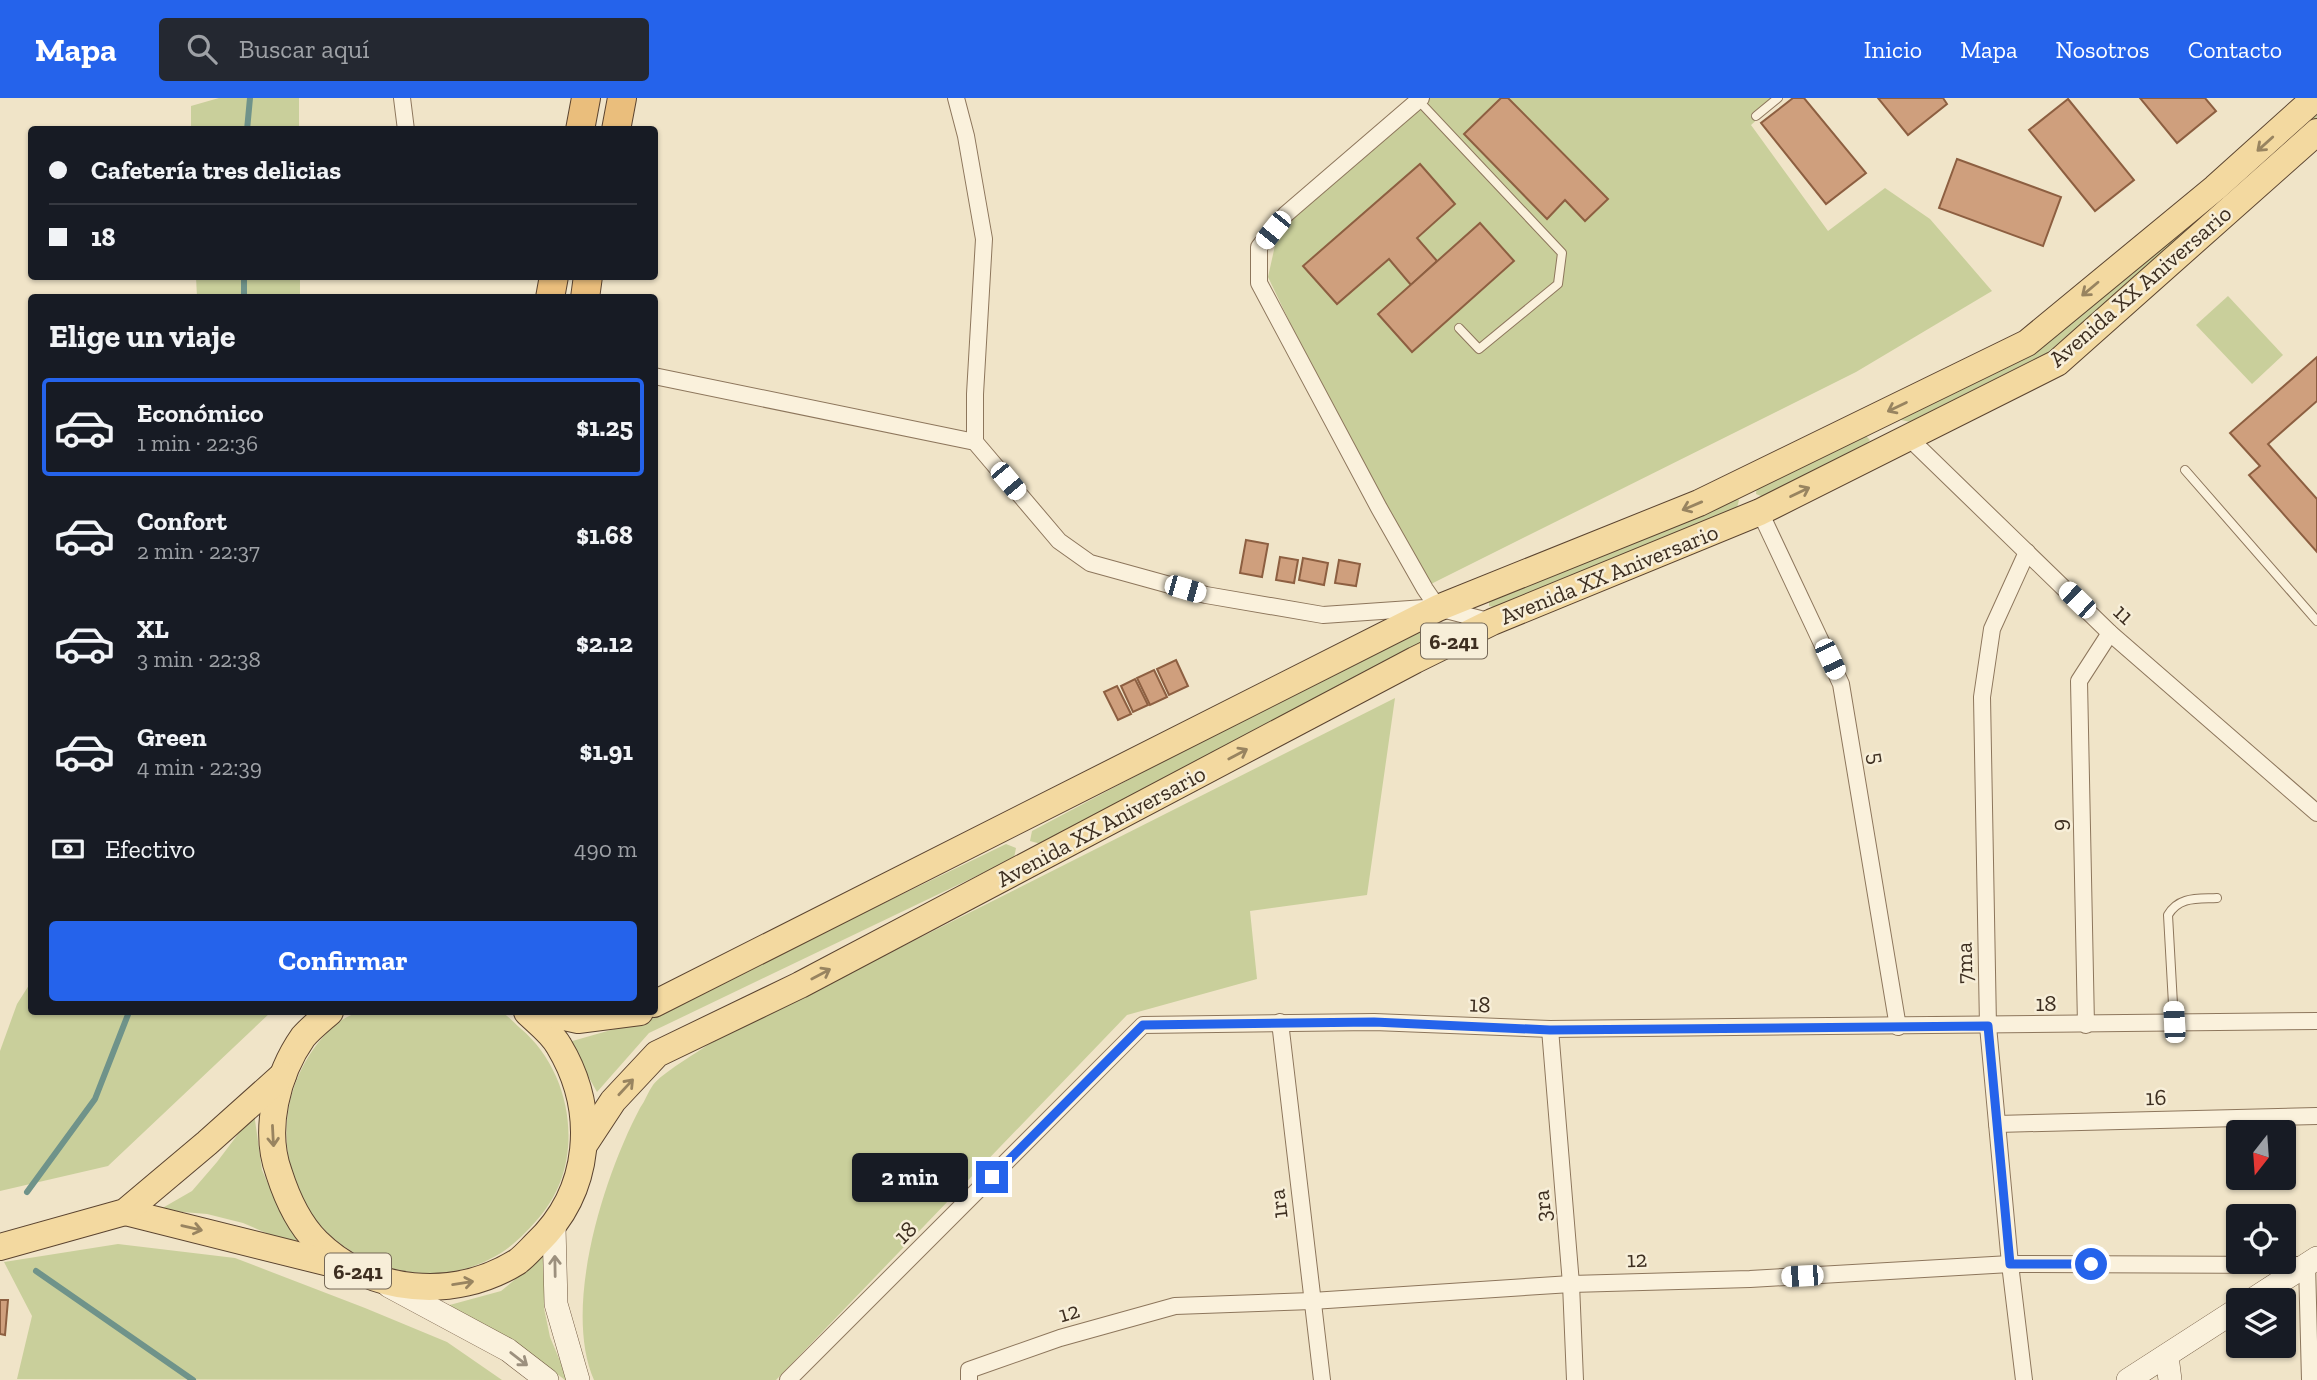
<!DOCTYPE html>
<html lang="es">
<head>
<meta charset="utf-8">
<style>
	:root { --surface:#171b24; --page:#242831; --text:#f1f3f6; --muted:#9ea1a6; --line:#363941; --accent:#2563eb }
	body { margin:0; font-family:"Zilla Slab",serif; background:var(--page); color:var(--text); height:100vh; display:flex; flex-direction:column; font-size:26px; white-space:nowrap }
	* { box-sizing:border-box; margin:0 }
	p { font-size:23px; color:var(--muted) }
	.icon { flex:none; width:38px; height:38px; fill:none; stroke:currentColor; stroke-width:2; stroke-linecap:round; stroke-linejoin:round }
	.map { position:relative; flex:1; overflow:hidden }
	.side { position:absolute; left:28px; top:196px; width:630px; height:721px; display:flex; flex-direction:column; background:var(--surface); border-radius:7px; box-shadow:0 2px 5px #0004 }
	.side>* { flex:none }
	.hud { position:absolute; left:28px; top:28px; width:630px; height:154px; border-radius:7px; box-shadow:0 2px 5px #0004; display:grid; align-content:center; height:154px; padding:0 21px; background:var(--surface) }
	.needle { width:46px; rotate:197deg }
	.buttons { position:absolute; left:2226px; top:1022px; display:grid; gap:14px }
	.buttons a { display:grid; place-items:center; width:70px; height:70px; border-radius:7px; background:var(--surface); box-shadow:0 2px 5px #0004; font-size:35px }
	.end { position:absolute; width:32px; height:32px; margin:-16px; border:9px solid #2563eb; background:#fff; box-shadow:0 0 0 4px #fff }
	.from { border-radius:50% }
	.bubble { position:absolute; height:49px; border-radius:7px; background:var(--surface); box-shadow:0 2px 5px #0004; font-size:23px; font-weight:700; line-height:49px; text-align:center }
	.car { position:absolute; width:21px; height:42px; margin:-21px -10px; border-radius:9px; box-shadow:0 0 5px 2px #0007; background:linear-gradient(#fff 24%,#345 0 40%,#fff 0 76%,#345 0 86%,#fff 0) }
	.hud b { display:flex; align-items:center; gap:24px; height:66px; font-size:26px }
	.hud b+b { border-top:2px solid var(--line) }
	.hud i { width:18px; height:18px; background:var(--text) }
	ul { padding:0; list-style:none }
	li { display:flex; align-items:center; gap:21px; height:98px; margin:0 14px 10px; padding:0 7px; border:4px solid transparent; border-radius:7px }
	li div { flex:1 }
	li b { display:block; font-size:26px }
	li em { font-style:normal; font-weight:700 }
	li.current { border-color:var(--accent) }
	li>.icon { width:63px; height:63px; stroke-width:1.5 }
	h2 { padding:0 21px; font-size:32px; line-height:84px }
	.pay { display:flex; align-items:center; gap:18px; height:77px; padding:0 21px; font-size:26px }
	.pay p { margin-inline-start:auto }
	.action { display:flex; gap:14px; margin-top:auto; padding:14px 21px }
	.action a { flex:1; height:80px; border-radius:7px; background:var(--accent); color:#fff; font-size:28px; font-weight:700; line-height:80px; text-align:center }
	header { display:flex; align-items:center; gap:42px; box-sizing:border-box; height:98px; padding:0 35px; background:var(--accent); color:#fff }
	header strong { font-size:33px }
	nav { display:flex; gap:38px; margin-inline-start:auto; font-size:24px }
	.search { width:490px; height:63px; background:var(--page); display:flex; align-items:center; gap:18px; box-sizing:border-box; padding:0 24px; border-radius:7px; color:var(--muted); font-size:26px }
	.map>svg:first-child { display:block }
	.green { fill:#c9cf9b }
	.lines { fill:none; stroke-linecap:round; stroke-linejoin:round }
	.stream { stroke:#6f938a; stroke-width:6 }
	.building { fill:#cf9f7d; stroke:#8d5f41; stroke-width:2 }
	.service-casing { stroke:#8d765c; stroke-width:10 }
	.minor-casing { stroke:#8d765c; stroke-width:18 }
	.secondary-casing { stroke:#6f573f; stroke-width:24 }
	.primary-casing { stroke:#5b4430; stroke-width:28 }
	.trunk-casing { stroke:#5b4430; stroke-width:30 }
	.service { stroke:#faf1dc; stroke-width:8 }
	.minor { stroke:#faf1dc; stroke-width:16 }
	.secondary { stroke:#faf1dc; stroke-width:23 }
	.primary { stroke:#f3d9a0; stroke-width:26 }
	.trunk { stroke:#eabe7c; stroke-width:28 }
	.oneway { stroke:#988460 }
	.oneway2 { stroke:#9c907e }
	.route { stroke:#2563eb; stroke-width:9 }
	.labels { text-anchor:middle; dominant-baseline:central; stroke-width:5; stroke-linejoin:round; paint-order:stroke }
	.shield { fill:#f7eed8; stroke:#756857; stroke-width:2 }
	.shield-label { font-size:21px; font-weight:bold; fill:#3d2e20 }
	.street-label { font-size:23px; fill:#3d2e20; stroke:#f7eed8 }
</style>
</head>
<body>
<header>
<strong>Mapa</strong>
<div class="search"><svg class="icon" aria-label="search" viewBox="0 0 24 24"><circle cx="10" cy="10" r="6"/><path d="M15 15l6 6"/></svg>Buscar aquí</div>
<nav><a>Inicio</a><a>Mapa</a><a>Nosotros</a><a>Contacto</a></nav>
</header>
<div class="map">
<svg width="2317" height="1282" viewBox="0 0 2317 1282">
	<rect width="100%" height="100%" fill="#f0e4c8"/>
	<g class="green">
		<path d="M219 0H299V31H191V8Z"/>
		<path d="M1430 0H1781L1751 27 1828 133 1885 90 1930 121 1992 193 1856 274 1429 487 1294 233 1268 179 1278 134Z"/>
		<path d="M2317 3V23L2047 255 1910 324 1897 321 2034 249Z"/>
		<path d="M196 179H300V199H197Z"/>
		<path d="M2228 198 2283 257 2252 286 2196 227Z"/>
		<path d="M1862 334 1870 342 1862 351 1766 400 1756 396 1757 386Z"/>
		<path d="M1727 400 1739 402 1736 414 1503 511 1489 508V500Z"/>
		<path d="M1428 523 1442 526V536L1041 746 1030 743 1032 733Z"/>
		<path d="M1395 600 1367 797 1250 813 1257 881 1127 917 776 1282H594C562 1209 604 1078 640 1010 645 1003 648 994 653 987 662 975 695 956 709 946Z"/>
		<path d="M1006 746 1016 750 1014 760 649 935 597 994 569 944 639 924Z"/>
		<path d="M31 884 32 914H271L108 1068 0 1093V953L17 906Z"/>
		<path d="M357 914C392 914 427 914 463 914 473 914 490 910 500 914 507 916 515 926 520 930 573 974 586 1062 542 1116 527 1134 512 1150 490 1161 430 1193 344 1169 308 1111 271 1052 283 974 334 928 340 922 349 918 357 914Z"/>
		<path d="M254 1015 262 1072 277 1106 301 1150 243 1125 207 1116 159 1112 192 1093 217 1064Z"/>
		<path d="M118 1146 235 1160 365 1210 447 1244 502 1282 17 1281 32 1218 4 1164Z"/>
		<path d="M545 1157 544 1210 550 1239 568 1282H565L514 1243 446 1208 501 1193Z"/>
	</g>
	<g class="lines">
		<g class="stream">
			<path d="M247 32 250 0"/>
			<path d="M244 200V178"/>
			<path d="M27 1094 95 1001 129 914"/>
			<path d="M36 1173 193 1282"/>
		</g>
	</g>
	<g class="building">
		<path d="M1501 0H1508L1608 101 1585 123 1565 102 1547 121 1464 36Z"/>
		<path d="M1793 0H1804L1866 75 1826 106 1761 25Z"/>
		<path d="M1878 0H1943L1947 6 1908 37Z"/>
		<path d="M2140 0H2205L2216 13 2177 45Z"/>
		<path d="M2068 1 2134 82 2095 113 2029 32Z"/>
		<path d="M1957 61 2061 99 2043 148 1939 110Z"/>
		<path d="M1420 66 1455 106 1417 140 1437 163 1411 187 1389 161 1337 206 1303 168Z"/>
		<path d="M1480 125 1514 163 1412 254 1378 216Z"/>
		<path d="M2317 259V303L2268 346 2317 401V454L2249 377 2260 368 2230 335Z"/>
		<path d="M1246 442 1268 446 1262 479 1240 475Z"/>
		<path d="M1280 459 1298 462 1294 485 1276 482Z"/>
		<path d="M1303 460 1328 465 1324 487 1299 482Z"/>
		<path d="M1339 462 1360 466 1356 488 1335 485Z"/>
		<path d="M1176 562 1188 588 1169 597 1157 571Z"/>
		<path d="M1154 572 1167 599 1150 607 1137 580Z"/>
		<path d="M1135 581 1148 607 1133 614 1121 588Z"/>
		<path d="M1117 588 1131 616 1118 622 1104 594Z"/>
		<path d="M0 1202H8L5 1237 0 1236Z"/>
	</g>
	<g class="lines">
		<g class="service-casing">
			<g id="service">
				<path d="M1418 2 1562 155 1558 186 1479 251 1459 230"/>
				<path d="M1756 18 1778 0"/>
				<path d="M2185 372 2317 523"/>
				<path d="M2174 924 2168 817C2179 798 2198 801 2217 800"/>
			</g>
		</g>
		<g class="minor-casing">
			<g id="minor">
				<path d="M402 0 406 32"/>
				<path d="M956 0 966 38 984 141 975 296V344"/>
				<path d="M1421 0 1286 116 1259 149V185L1379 410 1425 491 1438 510 1492 524"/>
				<path d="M654 278 975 344 1059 443 1090 465 1206 497 1323 517 1425 510"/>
				<path d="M1909 340 2110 535 2317 715"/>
				<path d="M1760 414 1841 586 1898 929"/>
				<path d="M1280 924 1322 1282"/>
				<path d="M2086 927 2079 583 2110 535"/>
				<path d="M1550 931 1571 1186 1575 1282"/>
				<path d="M1997 1026 2317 1018"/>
				<path d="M2307 1166 2310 1282"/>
				<path d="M788 1282 1143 927 1374 924 1550 931 2317 923"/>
				<path d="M969 1282V1272L1060 1240 1175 1208 1312 1203 1571 1186 1750 1181 2010 1166 2307 1167"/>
				<path d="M2024 1282 2010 1166 1988 928 1982 599 1992 531 2027 454"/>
			</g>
		</g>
		<g class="secondary-casing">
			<g id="secondary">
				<path d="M554 1129 556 1206 578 1282"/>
				<path d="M389 1188 508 1252 547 1282"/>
				<path d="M2252 1202 2317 1160"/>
				<path d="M2167 1258 2170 1282"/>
				<path d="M2128 1282 2238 1211"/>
			</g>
		</g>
		<g class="primary-casing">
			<g id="primary">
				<path d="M654 906 1438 510 1699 405 2027 245 2215 90 2315 0"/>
				<path d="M330 914C321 922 311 930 303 939 277 976 263 1032 279 1075 287 1100 298 1125 317 1144 370 1196 454 1203 517 1164 524 1159 530 1152 536 1146 592 1093 598 1013 559 948 552 935 537 924 527 914"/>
				<path d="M541 914 578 922 640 914"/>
				<path d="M586 1044 613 1003 657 956 800 887 1415 562 1492 524 1760 414 2057 265 2317 34"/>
				<path d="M125 1114 341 1168"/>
				<path d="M0 1149 125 1114 207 1045 283 977"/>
			</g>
		</g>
		<g class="trunk-casing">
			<g id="trunk">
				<path d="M580 32 586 0"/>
				<path d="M616 32 622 0"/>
				<path d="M550 200 554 178"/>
				<path d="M585 200 588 178"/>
			</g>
		</g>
		<use href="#service" class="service"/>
		<use href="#minor" class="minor"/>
		<use href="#secondary" class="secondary"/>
		<use href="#primary" class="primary"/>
		<use href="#trunk" class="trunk"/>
	</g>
	<defs><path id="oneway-shaft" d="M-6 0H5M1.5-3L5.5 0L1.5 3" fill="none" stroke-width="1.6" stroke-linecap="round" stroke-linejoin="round" transform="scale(1.75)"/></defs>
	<g class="oneway">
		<use href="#oneway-shaft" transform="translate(2265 46) rotate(138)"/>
		<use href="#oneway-shaft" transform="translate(2090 191) rotate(140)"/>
		<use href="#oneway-shaft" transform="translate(1897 309) rotate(154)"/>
		<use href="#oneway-shaft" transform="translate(1800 394) rotate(-26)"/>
		<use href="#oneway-shaft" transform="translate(1692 408) rotate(157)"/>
		<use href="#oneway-shaft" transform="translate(1238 656) rotate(-28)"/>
		<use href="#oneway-shaft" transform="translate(821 876) rotate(-28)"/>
		<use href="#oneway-shaft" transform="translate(626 989) rotate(-47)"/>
		<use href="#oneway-shaft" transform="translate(273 1038) rotate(87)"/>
		<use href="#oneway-shaft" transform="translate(192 1130) rotate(13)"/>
		<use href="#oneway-shaft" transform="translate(463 1185) rotate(-9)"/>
	</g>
	<g class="oneway2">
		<use href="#oneway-shaft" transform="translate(555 1168) rotate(-91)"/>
		<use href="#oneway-shaft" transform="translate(519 1261) rotate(38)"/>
	</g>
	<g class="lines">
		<path class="route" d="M992 1079 1143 927 1374 924 1550 932 1988 928 2010 1166H2091"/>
	</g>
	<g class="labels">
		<g class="shield">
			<rect x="1421" y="525.5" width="66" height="35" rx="5"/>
			<rect x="325" y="1155.5" width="66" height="35" rx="5"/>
		</g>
		<g class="shield-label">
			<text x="1454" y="543">6-241</text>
			<text x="358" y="1173">6-241</text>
		</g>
		<g class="street-label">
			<text transform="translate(2140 188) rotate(-41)">Avenida XX Aniversario</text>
			<text transform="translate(1609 476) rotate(-22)">Avenida XX Aniversario</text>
			<text transform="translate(2124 516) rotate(43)">11</text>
			<text transform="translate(1877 660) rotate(81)">5</text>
			<text transform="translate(2059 727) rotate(-91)">9</text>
			<text transform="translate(1101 728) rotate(-28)">Avenida XX Aniversario</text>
			<text transform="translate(1964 865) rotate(-91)">7ma</text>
			<text x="2046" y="905">18</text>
			<text transform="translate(1480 906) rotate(2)">18</text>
			<text transform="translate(2156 999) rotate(-1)">16</text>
			<text transform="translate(1278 1106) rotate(-97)">1ra</text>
			<text transform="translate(1542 1108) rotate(-95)">3ra</text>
			<text transform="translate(905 1134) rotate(-45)">18</text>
			<text transform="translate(1637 1161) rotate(-2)">12</text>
			<text transform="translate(1069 1214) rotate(-16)">12</text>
		</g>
	</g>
</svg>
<div class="buttons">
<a><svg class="needle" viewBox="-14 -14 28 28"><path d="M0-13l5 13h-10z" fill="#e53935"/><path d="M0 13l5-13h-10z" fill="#9ea1a6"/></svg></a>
<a><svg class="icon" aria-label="locate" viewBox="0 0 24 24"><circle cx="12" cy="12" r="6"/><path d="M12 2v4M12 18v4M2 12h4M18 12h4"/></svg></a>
<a><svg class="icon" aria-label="layers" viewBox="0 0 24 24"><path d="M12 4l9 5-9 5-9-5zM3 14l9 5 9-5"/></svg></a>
</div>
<i class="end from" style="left:2091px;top:1166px"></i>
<i class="end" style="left:992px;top:1079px"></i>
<div class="bubble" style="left:852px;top:1055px;width:116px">2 min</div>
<i class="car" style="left:1273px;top:132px;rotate:219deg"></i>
<i class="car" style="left:1008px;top:383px;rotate:140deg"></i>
<i class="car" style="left:1185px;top:491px;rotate:106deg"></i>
<i class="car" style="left:2077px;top:502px;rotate:314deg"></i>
<i class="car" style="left:1830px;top:561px;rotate:155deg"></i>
<i class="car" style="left:2174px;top:924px;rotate:357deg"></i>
<i class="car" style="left:1802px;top:1178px;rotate:267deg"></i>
<div class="hud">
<b><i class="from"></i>Cafetería tres delicias</b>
<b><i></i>18</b>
</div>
<section class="side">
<h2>Elige un viaje</h2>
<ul>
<li class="current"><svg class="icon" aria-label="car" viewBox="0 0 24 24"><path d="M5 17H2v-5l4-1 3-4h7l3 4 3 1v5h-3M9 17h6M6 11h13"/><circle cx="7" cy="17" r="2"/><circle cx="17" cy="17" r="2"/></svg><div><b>Económico</b><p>1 min · 22:36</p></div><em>$1.25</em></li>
<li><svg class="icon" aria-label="car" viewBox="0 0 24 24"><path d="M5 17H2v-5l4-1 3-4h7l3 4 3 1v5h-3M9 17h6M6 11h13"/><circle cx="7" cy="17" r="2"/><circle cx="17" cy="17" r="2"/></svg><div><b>Confort</b><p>2 min · 22:37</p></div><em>$1.68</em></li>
<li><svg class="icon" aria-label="car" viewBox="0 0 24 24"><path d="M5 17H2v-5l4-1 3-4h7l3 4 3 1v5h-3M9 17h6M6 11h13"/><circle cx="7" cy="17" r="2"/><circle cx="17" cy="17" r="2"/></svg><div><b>XL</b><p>3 min · 22:38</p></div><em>$2.12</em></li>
<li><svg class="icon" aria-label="car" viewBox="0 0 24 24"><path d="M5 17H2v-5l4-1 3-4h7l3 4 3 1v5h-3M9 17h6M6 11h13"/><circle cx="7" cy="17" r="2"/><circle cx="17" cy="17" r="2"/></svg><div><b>Green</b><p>4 min · 22:39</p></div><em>$1.91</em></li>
</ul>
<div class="pay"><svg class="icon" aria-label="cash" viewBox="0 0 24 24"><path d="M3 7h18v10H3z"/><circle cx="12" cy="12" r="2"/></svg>Efectivo<p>490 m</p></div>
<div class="action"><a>Confirmar</a></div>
</section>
</div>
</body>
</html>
